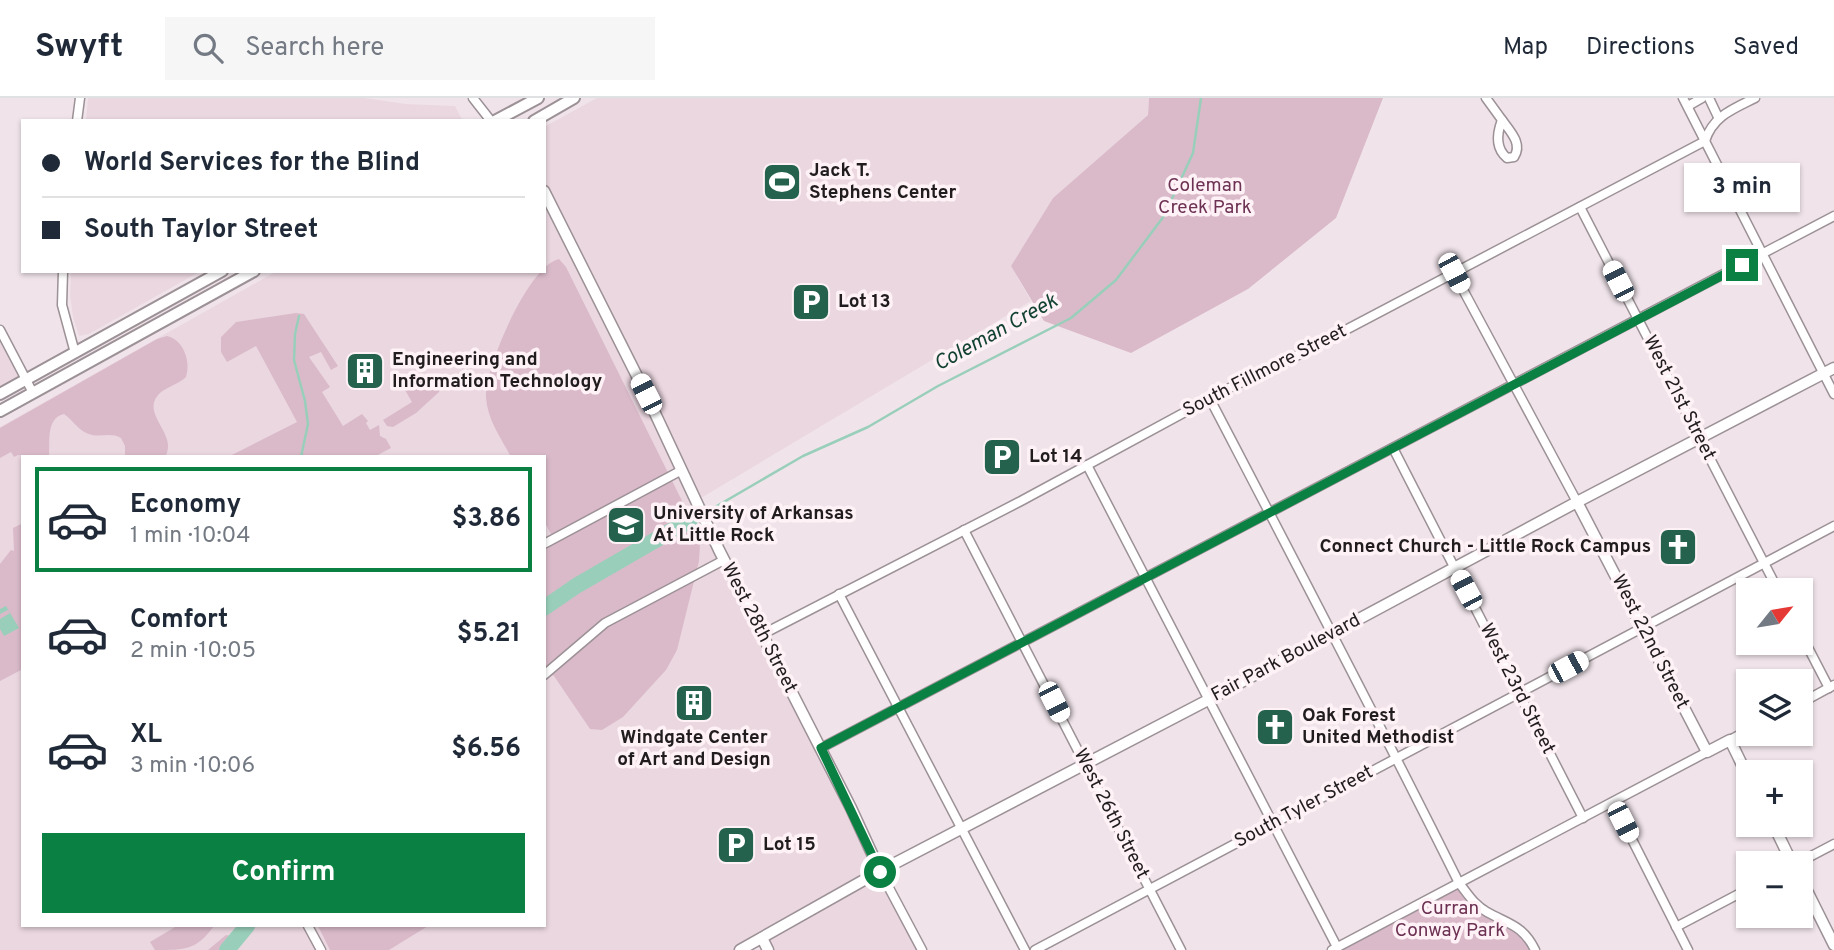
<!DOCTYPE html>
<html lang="en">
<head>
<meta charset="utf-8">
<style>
	:root { --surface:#fff; --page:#f6f6f7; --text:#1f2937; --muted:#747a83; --line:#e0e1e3; --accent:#0b8043 }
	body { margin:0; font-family:Overpass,sans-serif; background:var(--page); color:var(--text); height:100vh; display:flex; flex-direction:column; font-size:26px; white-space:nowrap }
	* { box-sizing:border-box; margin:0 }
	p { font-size:23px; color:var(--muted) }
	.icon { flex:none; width:38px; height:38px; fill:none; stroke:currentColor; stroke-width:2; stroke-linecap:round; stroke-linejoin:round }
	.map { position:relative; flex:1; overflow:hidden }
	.side { position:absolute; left:21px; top:357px; width:525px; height:472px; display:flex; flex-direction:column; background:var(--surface); border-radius:0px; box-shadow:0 2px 5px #0004 }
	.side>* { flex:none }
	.hud { position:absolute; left:21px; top:21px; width:525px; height:154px; border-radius:0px; box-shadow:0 2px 5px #0004; display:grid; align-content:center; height:154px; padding:0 21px; background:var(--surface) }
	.needle { width:46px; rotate:60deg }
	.controls { position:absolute; left:1736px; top:480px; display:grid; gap:14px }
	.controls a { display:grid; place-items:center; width:77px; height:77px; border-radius:0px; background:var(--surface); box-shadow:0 2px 5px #0004; font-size:35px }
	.end { position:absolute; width:32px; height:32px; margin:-16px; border:9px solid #0b8043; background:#fff; box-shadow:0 0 0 4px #fff }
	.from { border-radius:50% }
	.bubble { position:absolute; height:49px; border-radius:0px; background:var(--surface); box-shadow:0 2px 5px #0004; font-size:23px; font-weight:700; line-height:49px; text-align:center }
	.car { position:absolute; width:21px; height:42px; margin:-21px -10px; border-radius:9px; box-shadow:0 0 5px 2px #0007; background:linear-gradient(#fff 24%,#345 0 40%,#fff 0 76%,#345 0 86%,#fff 0) }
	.hud b { display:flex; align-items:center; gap:24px; height:66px; font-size:26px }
	.hud b+b { border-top:2px solid var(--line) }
	.hud i { width:18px; height:18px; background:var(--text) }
	ul { padding:12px 0 0; list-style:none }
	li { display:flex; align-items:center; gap:21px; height:105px; margin:0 14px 10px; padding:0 7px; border:4px solid transparent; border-radius:0px }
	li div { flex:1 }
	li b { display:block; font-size:26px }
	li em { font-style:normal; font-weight:700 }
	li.current { border-color:var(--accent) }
	li>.icon { width:63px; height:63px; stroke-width:1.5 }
	.cta { display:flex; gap:14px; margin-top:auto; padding:14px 21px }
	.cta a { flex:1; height:80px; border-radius:0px; background:var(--accent); color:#fff; font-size:28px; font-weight:700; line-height:80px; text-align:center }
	header { display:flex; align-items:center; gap:42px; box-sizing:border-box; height:98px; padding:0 35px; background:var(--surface); border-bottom:2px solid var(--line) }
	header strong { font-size:33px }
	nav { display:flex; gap:38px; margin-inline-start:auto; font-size:24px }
	.search { width:490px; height:63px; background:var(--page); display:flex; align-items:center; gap:18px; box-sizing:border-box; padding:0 24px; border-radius:0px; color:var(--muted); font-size:26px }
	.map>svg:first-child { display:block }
	.built { fill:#ebd7e0; fill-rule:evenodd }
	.green { fill:#dabac9 }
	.water { fill:#99cfba }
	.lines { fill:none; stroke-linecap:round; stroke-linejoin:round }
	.stream { stroke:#99cfba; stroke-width:2.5 }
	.river { stroke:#99cfba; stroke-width:16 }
	.minor-casing { stroke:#9c9196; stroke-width:11 }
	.tertiary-casing { stroke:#9c9196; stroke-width:13 }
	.secondary-casing { stroke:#9c9196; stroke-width:14 }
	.minor { stroke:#fff; stroke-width:8 }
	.tertiary { stroke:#fff; stroke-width:10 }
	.secondary { stroke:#fff; stroke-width:10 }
	.route { stroke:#0b8043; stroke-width:9 }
	.labels { text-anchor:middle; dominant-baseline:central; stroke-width:7; stroke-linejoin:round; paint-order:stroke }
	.poi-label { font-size:19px; font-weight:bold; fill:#211d1f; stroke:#fef2f7; text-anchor:start }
	.park-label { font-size:19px; fill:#6d3253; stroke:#fef2f7 }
	.street-label { font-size:19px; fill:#211d1f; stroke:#fef2f7 }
	.water-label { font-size:21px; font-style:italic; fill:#134233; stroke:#fef2f7 }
</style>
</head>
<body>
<header>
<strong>Swyft</strong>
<div class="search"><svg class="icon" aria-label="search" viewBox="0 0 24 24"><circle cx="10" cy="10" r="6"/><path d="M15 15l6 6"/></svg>Search here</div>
<nav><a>Map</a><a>Directions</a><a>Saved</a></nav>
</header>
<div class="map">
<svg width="1834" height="852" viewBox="0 0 1834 852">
	<rect width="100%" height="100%" fill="#f0e4ea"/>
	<g class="built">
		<path d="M88 0H364L406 6 455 8 463 23H86Z"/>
		<path d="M597 0H1149L1148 17 1053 100 1011 168 1031 203 696 403 921 852H769L762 840 739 852H0V329L277 173H544V29ZM23 359H544V828H23Z"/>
		<path d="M71 173H201L89 236 79 238 73 219 70 197Z"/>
		<path d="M0 232 26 282 0 296Z"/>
	</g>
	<g class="green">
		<path d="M1149 0H1383L1336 120 1248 191 1131 255 1044 223 1011 168 1053 100 1148 17Z"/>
		<path d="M559 161 566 169 696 431 700 447 699 463 677 552 666 572 623 619 602 632 590 631 554 578 544 574V453L552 447 554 442 544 423V359H511C501 340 487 321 486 299 485 269 529 167 559 161Z"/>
		<path d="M296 215 304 216 338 268 331 272 321 254 309 259 330 289 322 294 343 328 362 316 368 323 366 325 370 332 379 327 380 338 386 341 391 350 374 359H228L297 324 256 248 227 264 221 254V239L236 224Z"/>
		<path d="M167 238C184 242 191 264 186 279 178 287 165 289 158 297 141 317 179 337 165 359H125V348L121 340C111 334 102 339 92 337 79 334 74 323 64 316 46 320 50 343 49 359L18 357 14 359 11 354 0 360V330L157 241Z"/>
		<path d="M433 276 440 290 439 294 416 315 393 329 387 328 383 322 412 304 405 292Z"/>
		<path d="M23 425V571L0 583V466L11 452 14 453 13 430Z"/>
		<path d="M1459 785 1473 803 1504 821 1535 852H1332Z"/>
		<path d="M177 828H214C196 852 186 852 155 852L150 844Z"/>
		<path d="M318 828H428L389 852H330Z"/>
		<path d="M226 837 231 838 236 844 235 852H208Z"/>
	</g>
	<path class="water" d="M6 508 19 530 4 538 0 531V521L10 515 8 512 0 516V511Z"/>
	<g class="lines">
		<g class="stream">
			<path d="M299 218 295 236 294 262 305 303 308 326 301 359"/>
			<path d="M710 412 803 358 868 329 938 288 1071 220 1116 182 1164 118 1193 55 1201 0"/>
		</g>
		<g class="river">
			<path d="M544 510 576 488 690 422"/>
			<path d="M227 852 247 828"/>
		</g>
		<g class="minor-casing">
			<g id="minor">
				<path d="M473 0 491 23"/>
				<path d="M1486 0 1502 22"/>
				<path d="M1683 0 1834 296"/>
				<path d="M1709 0 1718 19"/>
				<path d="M1688 8 1702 0"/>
				<path d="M1502 22C1510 33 1523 46 1514 59L1507 60C1495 50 1497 35 1502 22Z"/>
				<path d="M77 23 80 0"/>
				<path d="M1580 109 1778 492"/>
				<path d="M63 173 62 207 75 255"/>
				<path d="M1454 175 1577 404"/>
				<path d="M0 232 33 295"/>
				<path d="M1210 301C1294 462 1378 622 1459 785 1468 796 1474 807 1487 814 1508 826 1523 827 1535 852"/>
				<path d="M1393 350 1583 720"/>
				<path d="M1087 367 1337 849"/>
				<path d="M964 432 1181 852"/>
				<path d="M544 446 682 372"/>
				<path d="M839 496 1025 852"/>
				<path d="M763 536 1021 403 1235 287 1258 278 1705 43C1713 18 1733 11 1755 0"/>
				<path d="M1801 536 1829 590"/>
				<path d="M544 577 605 525 724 462"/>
				<path d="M1801 605 1834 587"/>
				<path d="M1730 642 1748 632"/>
				<path d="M821 650 1834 118"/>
				<path d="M1613 704 1688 852"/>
				<path d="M1798 765 1834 746"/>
				<path d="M880 773 922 852"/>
				<path d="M308 828 321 852"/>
				<path d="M1676 829 1748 791"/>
				<path d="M1035 852 1834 428"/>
				<path d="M1332 852 1707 654"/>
			</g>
		</g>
		<g class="tertiary-casing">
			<g id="tertiary">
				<path d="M544 93 646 296 719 452 851 710 880 773"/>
				<path d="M1577 404 1707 654 1730 642 1748 679"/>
				<path d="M1773 726 1792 765"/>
				<path d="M1801 781 1834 847"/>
				<path d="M762 840 768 852"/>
				<path d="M740 852 880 773 1208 602 1577 404 1834 270"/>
			</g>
		</g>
		<g class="secondary-casing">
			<g id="secondary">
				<path d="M495 23 538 0"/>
				<path d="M534 23 574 0"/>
				<path d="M0 296 222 173"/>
				<path d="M0 313 254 173"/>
			</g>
		</g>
		<use href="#minor" class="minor"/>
		<use href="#tertiary" class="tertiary"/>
		<use href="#secondary" class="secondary"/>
	</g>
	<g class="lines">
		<path class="route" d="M880 774 821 650 1742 167"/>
	</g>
	<defs>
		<g id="stadium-square" transform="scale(2.0125)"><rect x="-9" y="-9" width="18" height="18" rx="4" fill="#24624e" stroke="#fef2f7"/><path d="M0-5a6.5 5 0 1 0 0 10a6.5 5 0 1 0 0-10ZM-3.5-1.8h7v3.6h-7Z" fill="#fff"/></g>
		<g id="parking-square" transform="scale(2.0125)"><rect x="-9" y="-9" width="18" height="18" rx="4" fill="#24624e" stroke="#fef2f7"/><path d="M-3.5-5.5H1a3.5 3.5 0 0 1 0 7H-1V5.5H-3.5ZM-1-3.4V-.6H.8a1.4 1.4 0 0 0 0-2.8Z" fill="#fff"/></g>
		<g id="building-square" transform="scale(2.0125)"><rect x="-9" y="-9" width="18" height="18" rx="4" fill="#24624e" stroke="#fef2f7"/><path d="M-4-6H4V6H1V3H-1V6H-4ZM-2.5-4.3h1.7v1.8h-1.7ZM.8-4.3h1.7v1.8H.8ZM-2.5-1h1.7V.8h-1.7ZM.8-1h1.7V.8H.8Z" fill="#fff"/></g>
		<g id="university-square" transform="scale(2.0125)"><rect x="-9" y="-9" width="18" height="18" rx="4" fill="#24624e" stroke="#fef2f7"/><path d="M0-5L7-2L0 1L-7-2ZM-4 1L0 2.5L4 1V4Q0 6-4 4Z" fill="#fff"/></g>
		<g id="church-square" transform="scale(2.0125)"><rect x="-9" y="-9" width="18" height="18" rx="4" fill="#24624e" stroke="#fef2f7"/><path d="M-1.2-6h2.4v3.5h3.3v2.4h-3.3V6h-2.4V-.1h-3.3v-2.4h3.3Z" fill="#fff"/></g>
	</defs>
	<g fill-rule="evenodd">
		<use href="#stadium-square" x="782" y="84"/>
		<use href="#parking-square" x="811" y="204"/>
		<use href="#building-square" x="365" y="273"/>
		<use href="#parking-square" x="1002" y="359"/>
		<use href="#university-square" x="626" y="427"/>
		<use href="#church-square" x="1678" y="449"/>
		<use href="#building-square" x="694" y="605"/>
		<use href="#church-square" x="1275" y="629"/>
		<use href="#parking-square" x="736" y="747"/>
	</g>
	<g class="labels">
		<g class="poi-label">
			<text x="809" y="73">Jack T.<tspan x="809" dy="22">Stephens Center</tspan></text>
			<text x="838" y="204">Lot 13</text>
			<text x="392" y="262">Engineering and<tspan x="392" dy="22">Information Technology</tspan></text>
			<text x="1029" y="359">Lot 14</text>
			<text x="653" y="416">University of Arkansas<tspan x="653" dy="22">At Little Rock</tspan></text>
			<text x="1651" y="449" text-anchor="end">Connect Church - Little Rock Campus</text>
			<text x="1302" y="618">Oak Forest<tspan x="1302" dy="22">United Methodist</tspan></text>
			<text x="694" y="640" text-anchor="middle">Windgate Center<tspan x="694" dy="22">of Art and Design</tspan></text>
			<text x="763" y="747">Lot 15</text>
		</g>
		<g class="park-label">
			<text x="1205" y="88">Coleman<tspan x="1205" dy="22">Creek Park</tspan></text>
			<text x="1450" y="811">Curran<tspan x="1450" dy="22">Conway Park</tspan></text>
		</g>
		<g class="street-label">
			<text transform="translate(1265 273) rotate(-27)">South Fillmore Street</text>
			<text transform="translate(1679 300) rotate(63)">West 21st Street</text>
			<text transform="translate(759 530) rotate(63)">West 28th Street</text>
			<text transform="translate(1650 544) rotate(63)">West 22nd Street</text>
			<text transform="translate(1286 560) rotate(-28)">Fair Park Boulevard</text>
			<text transform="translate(1517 591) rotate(63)">West 23rd Street</text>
			<text transform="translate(1304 709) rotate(-28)">South Tyler Street</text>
			<text transform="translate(1111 716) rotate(63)">West 26th Street</text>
		</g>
		<g class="water-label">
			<text transform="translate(996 235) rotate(-29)">Coleman Creek</text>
		</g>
	</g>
</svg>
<div class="controls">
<a><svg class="needle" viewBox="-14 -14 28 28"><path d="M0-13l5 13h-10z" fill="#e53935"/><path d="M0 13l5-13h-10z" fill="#747a83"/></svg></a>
<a><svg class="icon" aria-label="layers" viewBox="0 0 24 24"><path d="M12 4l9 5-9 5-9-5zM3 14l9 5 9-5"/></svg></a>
<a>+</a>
<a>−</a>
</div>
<i class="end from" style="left:880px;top:774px"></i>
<i class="end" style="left:1742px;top:167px"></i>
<div class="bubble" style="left:1684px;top:65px;width:116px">3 min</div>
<i class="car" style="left:1454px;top:175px;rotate:152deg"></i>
<i class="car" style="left:1618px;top:183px;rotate:333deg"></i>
<i class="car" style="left:646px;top:296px;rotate:333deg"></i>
<i class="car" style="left:1466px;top:492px;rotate:332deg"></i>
<i class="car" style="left:1568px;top:569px;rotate:62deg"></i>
<i class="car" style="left:1054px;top:604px;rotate:153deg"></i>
<i class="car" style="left:1623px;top:724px;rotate:153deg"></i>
<div class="hud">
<b><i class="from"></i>World Services for the Blind</b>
<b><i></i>South Taylor Street</b>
</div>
<section class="side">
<ul>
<li class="current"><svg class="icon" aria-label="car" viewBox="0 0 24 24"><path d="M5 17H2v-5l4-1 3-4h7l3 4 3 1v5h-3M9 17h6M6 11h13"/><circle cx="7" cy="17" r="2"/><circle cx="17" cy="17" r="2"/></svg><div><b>Economy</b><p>1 min · 10:04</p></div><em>$3.86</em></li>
<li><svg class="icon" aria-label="car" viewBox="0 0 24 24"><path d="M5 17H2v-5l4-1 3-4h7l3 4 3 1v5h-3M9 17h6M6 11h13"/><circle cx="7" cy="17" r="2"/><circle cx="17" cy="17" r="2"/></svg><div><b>Comfort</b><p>2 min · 10:05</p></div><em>$5.21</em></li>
<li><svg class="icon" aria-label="car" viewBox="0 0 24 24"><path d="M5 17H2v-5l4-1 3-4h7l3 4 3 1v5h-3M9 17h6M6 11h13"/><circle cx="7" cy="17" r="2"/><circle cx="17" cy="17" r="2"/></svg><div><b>XL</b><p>3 min · 10:06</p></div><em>$6.56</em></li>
</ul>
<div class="cta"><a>Confirm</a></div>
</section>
</div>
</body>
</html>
